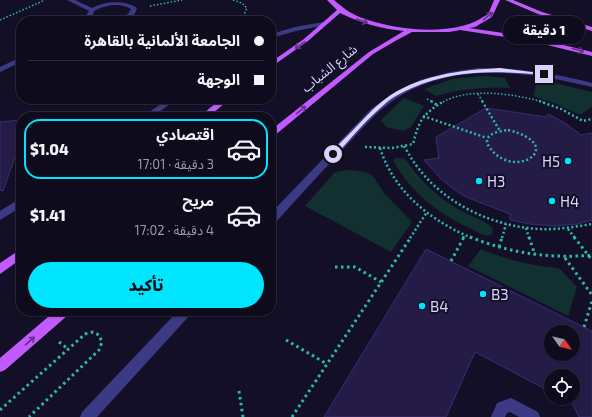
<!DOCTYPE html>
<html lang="ar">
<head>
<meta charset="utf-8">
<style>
	:root { --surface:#0e0b1c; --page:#1c1929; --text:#f1f3f6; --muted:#9b9ba3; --line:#2e2b3b; --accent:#00e5ff }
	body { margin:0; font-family:"Exo 2","Noto Sans Arabic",sans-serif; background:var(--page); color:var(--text); direction:rtl; height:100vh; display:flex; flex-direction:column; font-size:15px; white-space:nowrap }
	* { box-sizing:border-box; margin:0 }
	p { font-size:13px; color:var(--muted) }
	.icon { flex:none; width:22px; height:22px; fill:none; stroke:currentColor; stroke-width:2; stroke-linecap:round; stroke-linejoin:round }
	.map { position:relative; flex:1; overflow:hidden; direction:ltr }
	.side { position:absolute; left:16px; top:112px; width:260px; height:204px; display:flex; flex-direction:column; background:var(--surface); border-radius:16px; box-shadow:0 1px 3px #0004,0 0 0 1px var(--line); direction:rtl }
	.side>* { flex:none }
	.hud { position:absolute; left:16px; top:16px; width:260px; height:88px; border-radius:16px; box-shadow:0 1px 3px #0004,0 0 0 1px var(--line); direction:rtl; display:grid; align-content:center; height:88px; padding:0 12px; background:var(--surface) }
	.needle { width:26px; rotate:124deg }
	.buttons { position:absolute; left:544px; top:325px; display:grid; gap:8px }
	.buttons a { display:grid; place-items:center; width:36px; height:36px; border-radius:50%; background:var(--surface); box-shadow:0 1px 3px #0004,0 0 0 1px var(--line); font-size:20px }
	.end { position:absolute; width:18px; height:18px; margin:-9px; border:5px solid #d9d4ff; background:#111; box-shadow:0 0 0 2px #111 }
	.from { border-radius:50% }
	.bubble { position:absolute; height:28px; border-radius:14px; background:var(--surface); box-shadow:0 1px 3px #0004,0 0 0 1px var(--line); font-size:13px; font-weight:800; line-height:28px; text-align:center; direction:rtl }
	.hud b { display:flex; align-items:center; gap:14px; height:38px; font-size:15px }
	.hud b+b { border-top:1px solid var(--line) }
	.hud i { width:10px; height:10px; background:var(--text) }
	ul { padding:7px 0 0; list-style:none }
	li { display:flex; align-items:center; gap:12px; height:60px; margin:0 8px 6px; padding:0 4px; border:2px solid transparent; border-radius:16px }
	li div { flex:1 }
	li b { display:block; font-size:15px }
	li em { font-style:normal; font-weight:800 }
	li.selected { border-color:var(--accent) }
	li>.icon { width:36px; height:36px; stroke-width:1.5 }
	.primary-button { display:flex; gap:8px; margin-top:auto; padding:8px 12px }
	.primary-button a { flex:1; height:46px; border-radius:24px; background:var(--accent); color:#111; font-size:16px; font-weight:800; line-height:46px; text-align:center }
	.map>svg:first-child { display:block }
	.green { fill:#12302f }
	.building { fill:#241b47; stroke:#3b2d73; fill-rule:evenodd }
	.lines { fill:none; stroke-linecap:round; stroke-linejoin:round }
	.path-far2 { stroke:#2fb8b0; stroke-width:1.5; stroke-dasharray:1.5 2; stroke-linecap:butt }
	.path-far1 { stroke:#2fb8b0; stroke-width:2.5; stroke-dasharray:2 2.5; stroke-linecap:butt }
	.path { stroke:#2fb8b0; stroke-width:3; stroke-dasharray:2.5 3.5; stroke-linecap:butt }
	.minor { fill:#3d3a85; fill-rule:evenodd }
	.major { fill:#c25bff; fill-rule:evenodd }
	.oneway { stroke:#623188 }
	.route { fill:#d9d4ff }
	.poi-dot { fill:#00e5ff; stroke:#130f26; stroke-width:1.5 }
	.labels { text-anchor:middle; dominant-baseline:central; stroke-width:4; stroke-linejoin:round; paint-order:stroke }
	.far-street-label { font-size:13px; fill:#d9d4ff; stroke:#130f26 }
	.poi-label { font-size:15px; fill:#d9d4ff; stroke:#130f26; text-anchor:start }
</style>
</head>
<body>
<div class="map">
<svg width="592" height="417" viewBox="0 0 592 417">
	<rect width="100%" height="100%" fill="#130f26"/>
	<g class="green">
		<path d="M486 76 505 78 510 88C484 87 461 89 436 96L424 89 452 79Z"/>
		<path d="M538 79 592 92V107L580 115 556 104 533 96Z"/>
		<path d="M404 98 424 106 411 127 403 131 386 127 381 120Z"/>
		<path d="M397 158 405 159C419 179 435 195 456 208 465 214 488 221 493 229L492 234C485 238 478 232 471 229 439 214 410 192 393 160Z"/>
		<path d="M349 170 365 172 373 176 384 193 412 222 391 252 305 206 335 172Z"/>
		<path d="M481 249C507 260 532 266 559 268L577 287 568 316 468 266Z"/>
	</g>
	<g class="building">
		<path d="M486 108 546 117 548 114 565 123 581 135 592 133V220L578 224 554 226 529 224 510 220V214L466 197 456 191 440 178 424 160 439 158 436 137Z"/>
		<path d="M21 120V140L3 191 0 190V122Z"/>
		<path d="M426 249 592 331V417H579L572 403 562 398H573V376H551V392L475 352 446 417H324ZM551 332H573V354H551Z"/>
	</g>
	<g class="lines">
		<g class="path-far2">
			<path d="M233 0 242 3 247 8 241 21"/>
			<path d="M150 6 182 0"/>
			<path d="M0 20 45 0"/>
			<path d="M478 94 483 102"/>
			<path d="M427 99 433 102"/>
			<path d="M443 102C470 87 514 94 543 102"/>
		</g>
		<g class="path-far1">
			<path d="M431 101 437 105"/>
			<path d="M482 101 500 131"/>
			<path d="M539 101 561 109 583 121 592 119"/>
			<path d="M423 116 487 138"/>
			<path d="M508 130C569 145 515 182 490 148 480 135 498 131 508 130Z"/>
			<path d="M404 146C409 154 413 162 419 169 447 205 493 226 538 229 556 230 574 227 592 224"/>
			<path d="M365 147 392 148 413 144C419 120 423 114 444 101"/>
			<path d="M380 148C394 192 431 221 472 238"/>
			<path d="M526 228 529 238"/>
			<path d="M568 229 575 238"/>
			<path d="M410 238 427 212"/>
			<path d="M463 238 465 234"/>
			<path d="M502 238 506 224"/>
		</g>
		<g class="path">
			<path d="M470 237C510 253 549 259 592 255"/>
			<path d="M529 237 535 255"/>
			<path d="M574 237 592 260"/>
			<path d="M499 247 502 237"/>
			<path d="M565 258 592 295"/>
			<path d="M451 261 464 237"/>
			<path d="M335 267H355L381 282"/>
			<path d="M584 327 592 301"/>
			<path d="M286 340 327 364"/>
			<path d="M59 342 68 349"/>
			<path d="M239 391 243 417"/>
			<path d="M0 410 85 334 93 332 99 335 102 342 99 350 29 417"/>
			<path d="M292 417 411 237"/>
		</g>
		<g class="minor">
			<path d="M67 0H75L92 8C105 1 125 0 137 8 134 20 125 21 115 21L128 14 131 9C120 2 105 5 94 11L91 20 83 21 89 11Z"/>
			<path d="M323 22 326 24 325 25 296 31 271 38V34L295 27Z"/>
			<path d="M21 57V62L0 72V67Z"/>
			<path d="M478 68C518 68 554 73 592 83V87C530 72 458 61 400 96 378 109 362 129 345 147 321 172 298 198 275 223L271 224V213L371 109 395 92 420 80 450 72Z"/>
			<path d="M168 99H177L152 117H142Z"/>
			<path d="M21 198V207L0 220V211Z"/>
			<path d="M178 311H192L190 315 97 417H80L82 412Z"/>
			<path d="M511 398 538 412 540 417H519L510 412 507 413 505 417H491L497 403Z"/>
		</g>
		<g class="major">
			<path d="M327 0H334C344 9 354 16 368 20 399 30 450 36 480 19 482 17 486 16 488 14 490 11 492 4 494 0H500L492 17 475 27 469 28 531 37 592 52V56L531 41 460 30 449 32H412L397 40 373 54 274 136 271 137V130L369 52 404 31C382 29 360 23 340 13L308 41 271 67V62L304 39 337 10Z"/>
			<path d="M505 0H513L542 12 592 27V31L538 14Z"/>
			<path d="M221 99H230L208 117H199Z"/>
			<path d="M21 249V259L0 274V263Z"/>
			<path d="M55 311H70L68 315 5 370 0 372V358Z"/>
		</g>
	</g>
	<defs><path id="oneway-shaft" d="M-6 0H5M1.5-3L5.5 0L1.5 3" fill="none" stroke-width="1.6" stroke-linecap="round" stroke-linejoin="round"/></defs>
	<g class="oneway">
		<use href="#oneway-shaft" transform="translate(488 16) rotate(-40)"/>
		<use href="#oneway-shaft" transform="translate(362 21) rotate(19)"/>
		<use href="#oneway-shaft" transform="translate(300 45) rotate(145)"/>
		<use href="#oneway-shaft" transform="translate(578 50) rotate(15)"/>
		<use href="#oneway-shaft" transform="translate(301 110) rotate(-39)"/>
		<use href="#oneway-shaft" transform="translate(30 341) rotate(-41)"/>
	</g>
	<path class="route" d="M500 68 547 74 544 75C499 71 455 69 412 88 403 92 394 96 386 103 367 119 351 138 335 156L330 154C337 145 347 137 355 128 364 119 373 108 384 100 416 75 461 70 500 68Z"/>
	<g class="poi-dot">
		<circle cx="568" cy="161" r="4"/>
		<circle cx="479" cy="181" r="4"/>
		<circle cx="552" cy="201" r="4"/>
		<circle cx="483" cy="294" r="4"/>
		<circle cx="422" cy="306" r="4"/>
	</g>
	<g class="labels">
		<g class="far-street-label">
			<text transform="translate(329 68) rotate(-39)">شارع الشباب</text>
		</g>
		<g class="poi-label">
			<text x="560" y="161" text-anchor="end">H5</text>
			<text x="487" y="181">H3</text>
			<text x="560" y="201">H4</text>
			<text x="491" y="294">B3</text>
			<text x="430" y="306">B4</text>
		</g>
	</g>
</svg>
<div class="buttons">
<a><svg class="needle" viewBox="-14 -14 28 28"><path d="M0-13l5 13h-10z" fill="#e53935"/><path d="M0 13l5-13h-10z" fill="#9b9ba3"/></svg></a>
<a><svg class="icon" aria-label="locate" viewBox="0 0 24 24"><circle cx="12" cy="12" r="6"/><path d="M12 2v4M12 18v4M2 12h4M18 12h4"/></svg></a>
</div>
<i class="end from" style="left:333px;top:154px"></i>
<i class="end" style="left:544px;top:74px"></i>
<div class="bubble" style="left:503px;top:16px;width:82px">1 دقيقة</div>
<div class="hud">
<b><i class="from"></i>الجامعة الألمانية بالقاهرة</b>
<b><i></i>الوجهة</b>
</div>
<section class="side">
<ul>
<li class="selected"><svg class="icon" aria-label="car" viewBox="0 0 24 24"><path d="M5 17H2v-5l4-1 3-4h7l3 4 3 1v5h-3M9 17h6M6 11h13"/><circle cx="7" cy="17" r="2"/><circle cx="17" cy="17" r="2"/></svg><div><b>اقتصادي</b><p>3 دقيقة · 17:01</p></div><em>$1.04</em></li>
<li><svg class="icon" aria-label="car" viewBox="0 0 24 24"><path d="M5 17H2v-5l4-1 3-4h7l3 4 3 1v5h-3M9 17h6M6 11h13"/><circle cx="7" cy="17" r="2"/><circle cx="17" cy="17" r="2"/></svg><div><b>مريح</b><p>4 دقيقة · 17:02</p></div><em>$1.41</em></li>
</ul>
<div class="primary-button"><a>تأكيد</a></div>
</section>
</div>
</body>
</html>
